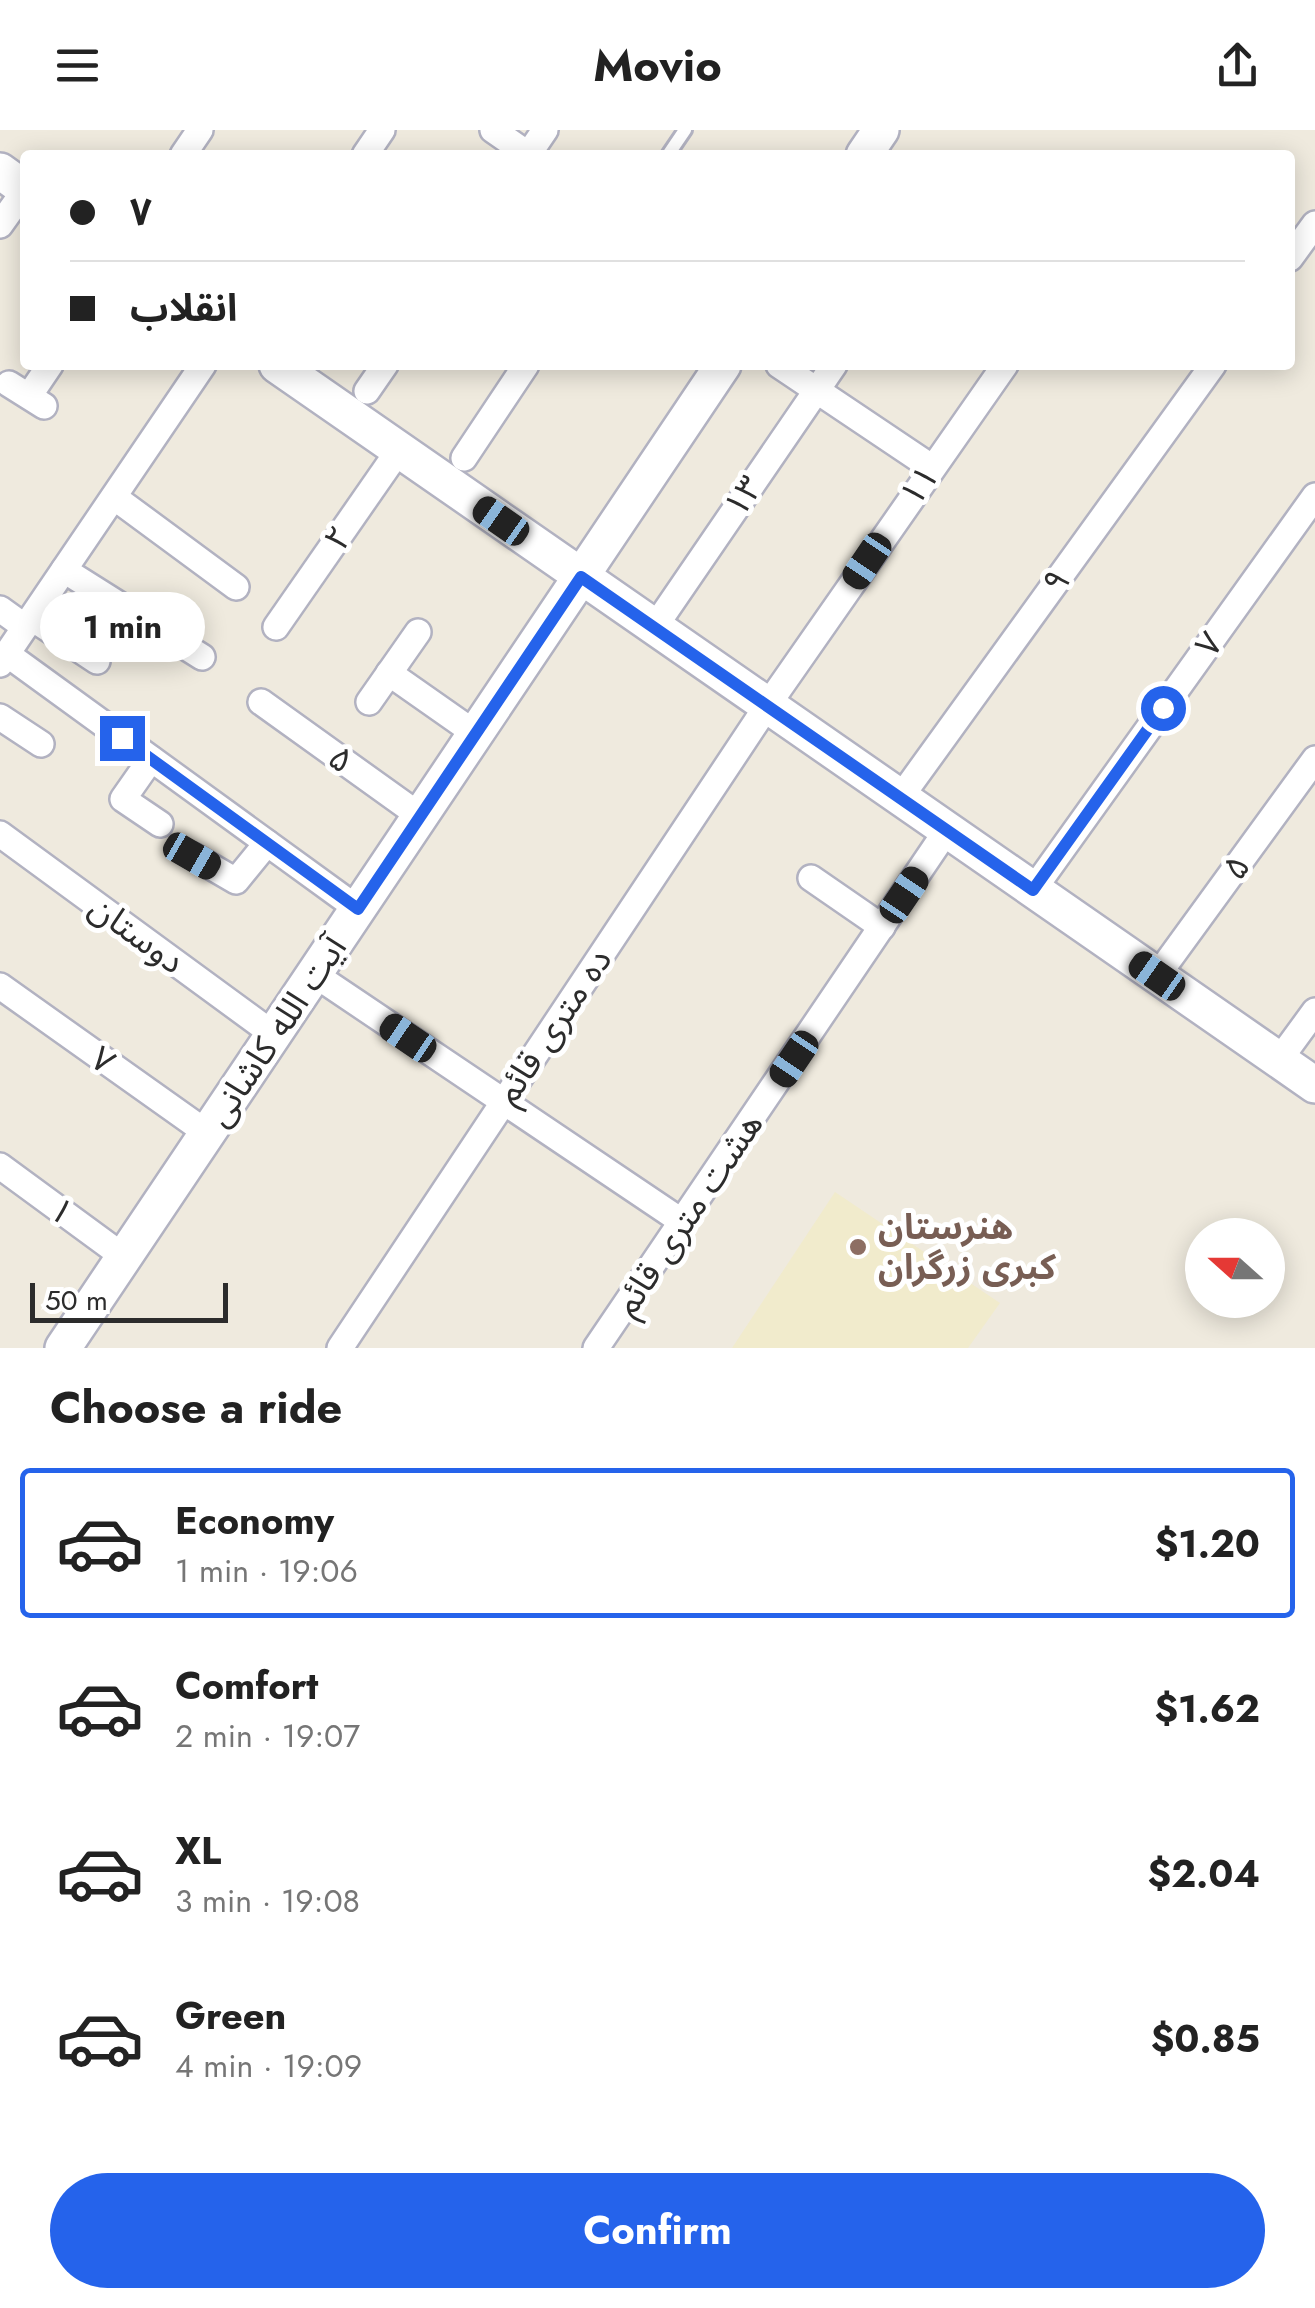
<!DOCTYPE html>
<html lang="en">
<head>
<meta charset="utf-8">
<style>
	:root { --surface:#fff; --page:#f2f2f2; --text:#222; --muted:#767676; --line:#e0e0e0; --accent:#2563eb }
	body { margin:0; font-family:Jost,"Noto Sans Arabic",sans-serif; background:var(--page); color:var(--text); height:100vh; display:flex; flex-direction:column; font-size:38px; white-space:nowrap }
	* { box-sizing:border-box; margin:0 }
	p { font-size:32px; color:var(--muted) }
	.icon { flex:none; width:55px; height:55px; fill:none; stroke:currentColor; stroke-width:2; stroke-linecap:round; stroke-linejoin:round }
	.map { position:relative; height:1218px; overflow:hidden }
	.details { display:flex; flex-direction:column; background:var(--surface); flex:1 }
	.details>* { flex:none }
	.banner { position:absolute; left:20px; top:20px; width:1275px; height:220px; border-radius:10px; box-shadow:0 5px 25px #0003; display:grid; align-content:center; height:220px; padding:0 50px; background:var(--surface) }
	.needle { width:65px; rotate:291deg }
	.fabs { position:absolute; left:1185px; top:1088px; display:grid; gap:20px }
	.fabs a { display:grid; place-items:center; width:100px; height:100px; border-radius:50%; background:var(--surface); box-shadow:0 5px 25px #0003; font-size:50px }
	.scale { position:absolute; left:30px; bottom:25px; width:198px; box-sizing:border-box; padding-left:10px; border:5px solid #2c2c2c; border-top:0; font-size:28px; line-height:35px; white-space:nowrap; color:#2c2c2c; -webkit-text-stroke:8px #fff; paint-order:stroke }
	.end { position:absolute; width:45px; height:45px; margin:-22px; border:12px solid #2563eb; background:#fff; box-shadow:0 0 0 5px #fff }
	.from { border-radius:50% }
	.bubble { position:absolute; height:70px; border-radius:35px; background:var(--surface); box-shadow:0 5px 25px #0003; font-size:32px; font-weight:700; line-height:70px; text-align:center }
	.car { position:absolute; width:30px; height:60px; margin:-30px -15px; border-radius:12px; box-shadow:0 0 8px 2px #0007; background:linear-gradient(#222 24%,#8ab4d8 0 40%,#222 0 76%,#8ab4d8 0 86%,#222 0) }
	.banner b { display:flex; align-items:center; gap:35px; height:95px; font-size:38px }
	.banner b+b { border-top:2px solid var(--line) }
	.banner i { width:25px; height:25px; background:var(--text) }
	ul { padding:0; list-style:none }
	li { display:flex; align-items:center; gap:30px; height:150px; margin:0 20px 15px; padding:0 30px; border:5px solid transparent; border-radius:10px }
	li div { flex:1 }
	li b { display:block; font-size:38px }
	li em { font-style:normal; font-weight:700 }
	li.selected { border-color:var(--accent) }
	li>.icon { width:90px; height:90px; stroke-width:1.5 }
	h2 { padding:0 50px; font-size:45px; line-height:120px }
	.primary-button { display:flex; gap:20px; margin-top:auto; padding:20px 50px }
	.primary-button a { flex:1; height:115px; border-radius:60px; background:var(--accent); color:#fff; font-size:40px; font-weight:700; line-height:115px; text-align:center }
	header { display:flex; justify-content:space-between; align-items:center; height:130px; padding:0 50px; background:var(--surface); font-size:45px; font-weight:700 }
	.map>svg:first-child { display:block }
	.education { fill:#f1ebcc }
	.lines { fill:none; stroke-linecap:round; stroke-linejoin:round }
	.lane-casing { stroke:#b2b2c1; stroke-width:18 }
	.street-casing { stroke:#b2b2c1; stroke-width:30 }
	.secondary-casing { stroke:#b2b2c1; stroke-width:40 }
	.lane { stroke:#fff; stroke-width:12 }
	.street { stroke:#fff; stroke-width:25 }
	.secondary { stroke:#fff; stroke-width:35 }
	.route { stroke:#2563eb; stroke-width:12 }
	.education-dot { fill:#8d6e63; stroke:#fff; stroke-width:4 }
	.labels { text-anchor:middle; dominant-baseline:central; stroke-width:10; stroke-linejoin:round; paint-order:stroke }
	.street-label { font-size:35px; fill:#2c2c2c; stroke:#fff }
	.education-label { font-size:35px; font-weight:bold; fill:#785e54; stroke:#fff; text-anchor:start }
</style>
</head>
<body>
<header><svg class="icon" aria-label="menu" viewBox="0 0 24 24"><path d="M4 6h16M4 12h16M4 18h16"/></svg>Movio<svg class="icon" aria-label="share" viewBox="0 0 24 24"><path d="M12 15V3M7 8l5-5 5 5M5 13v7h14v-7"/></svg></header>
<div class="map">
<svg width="1315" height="1218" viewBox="0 0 1315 1218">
	<rect width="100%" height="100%" fill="#efeade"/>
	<path class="education" d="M835 1062 1000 1173 968 1218H732Z"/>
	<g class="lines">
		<g class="lane-casing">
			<path id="lane" d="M668 25 685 0"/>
		</g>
		<g class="street-casing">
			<g id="street">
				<path d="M493 0 529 25"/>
				<path d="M183 25 200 0"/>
				<path d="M365 25 382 0"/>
				<path d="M528 25 545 0"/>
				<path d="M0 95 25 60"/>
				<path d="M1290 128 1315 94"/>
				<path d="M779 235 931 337"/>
				<path d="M9 254 44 276"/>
				<path d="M367 261 385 235"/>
				<path d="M29 266 50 235"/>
				<path d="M464 328 526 235"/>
				<path d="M114 367 236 457"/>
				<path d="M64 440 202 527"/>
				<path d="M0 479 25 497"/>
				<path d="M32 488 97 531"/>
				<path d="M276 497 399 320"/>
				<path d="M654 498 834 235"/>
				<path d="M7 524 358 779"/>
				<path d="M0 534 203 235"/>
				<path d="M389 543 476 604"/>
				<path d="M261 572 420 686"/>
				<path d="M369 572 418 502"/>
				<path d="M0 587 41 614"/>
				<path d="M151 629 123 669 160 694"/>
				<path d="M900 668 1213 235"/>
				<path d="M0 704 273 904"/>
				<path d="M193 726 236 751 267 713"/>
				<path d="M811 748 882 797"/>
				<path d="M1033 760 1315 366"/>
				<path d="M314 844 684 1093"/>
				<path d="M1157 846 1315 629"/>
				<path d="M0 856 207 1003"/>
				<path d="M1279 930 1315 881"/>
				<path d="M0 1036 124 1127"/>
				<path d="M340 1218 767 576 1005 235"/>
				<path d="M596 1218 947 700"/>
			</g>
		</g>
		<g class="secondary-casing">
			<g id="secondary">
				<path d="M864 25 881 0"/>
				<path d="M0 41 25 59"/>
				<path d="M277 235 1315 955"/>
				<path d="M63 1218 723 235"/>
			</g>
		</g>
		<use href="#lane" class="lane"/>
		<use href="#street" class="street"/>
		<use href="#secondary" class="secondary"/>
	</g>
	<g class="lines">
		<path class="route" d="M122 608 358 779 581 447 1033 760 1163 578"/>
	</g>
	<circle class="education-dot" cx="858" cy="1117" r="10"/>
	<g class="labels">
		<g class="street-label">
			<text transform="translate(919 355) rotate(-55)">۱۱</text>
			<text transform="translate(743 366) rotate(-56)">۱۳</text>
			<text transform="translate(338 408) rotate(-55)">۲</text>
			<text transform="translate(1056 451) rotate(-54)">۹</text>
			<text transform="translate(1209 514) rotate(-54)">۷</text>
			<text transform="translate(341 629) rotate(36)">۵</text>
			<text transform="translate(1236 737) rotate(-54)">۵</text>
			<text transform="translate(137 804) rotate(36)">دوستان</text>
			<text transform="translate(553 896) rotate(-56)">ده متری قائم</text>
			<text transform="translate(276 901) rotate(-56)">آیت الله کاشانی</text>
			<text transform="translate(103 930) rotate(35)">۷</text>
			<text transform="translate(62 1081) rotate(36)">۱</text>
			<text transform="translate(688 1084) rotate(-56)">هشت متری قائم</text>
		</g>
		<g class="education-label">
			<text x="878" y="1097">هنرستان<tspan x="878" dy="40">کبری زرگران</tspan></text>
		</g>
	</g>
</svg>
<div class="fabs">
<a><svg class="needle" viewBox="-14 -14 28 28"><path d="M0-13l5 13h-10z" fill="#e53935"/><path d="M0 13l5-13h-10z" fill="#767676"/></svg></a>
</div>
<div class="scale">50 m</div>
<i class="end from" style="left:1163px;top:578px"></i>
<i class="end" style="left:122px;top:608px"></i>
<div class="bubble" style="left:40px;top:462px;width:165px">1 min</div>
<i class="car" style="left:501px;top:391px;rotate:305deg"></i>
<i class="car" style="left:867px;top:431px;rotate:214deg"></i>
<i class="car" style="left:192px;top:726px;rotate:120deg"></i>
<i class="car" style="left:904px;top:765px;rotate:34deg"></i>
<i class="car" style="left:1157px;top:846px;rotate:305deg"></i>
<i class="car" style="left:408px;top:908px;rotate:304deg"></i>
<i class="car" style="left:794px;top:929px;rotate:214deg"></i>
<div class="banner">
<b><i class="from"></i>۷</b>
<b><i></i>انقلاب</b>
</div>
</div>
<section class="details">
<h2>Choose a ride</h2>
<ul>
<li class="selected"><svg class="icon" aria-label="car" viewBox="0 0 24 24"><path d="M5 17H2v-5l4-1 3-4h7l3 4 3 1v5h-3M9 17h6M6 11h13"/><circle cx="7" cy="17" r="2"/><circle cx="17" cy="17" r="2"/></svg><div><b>Economy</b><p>1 min · 19:06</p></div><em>$1.20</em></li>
<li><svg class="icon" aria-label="car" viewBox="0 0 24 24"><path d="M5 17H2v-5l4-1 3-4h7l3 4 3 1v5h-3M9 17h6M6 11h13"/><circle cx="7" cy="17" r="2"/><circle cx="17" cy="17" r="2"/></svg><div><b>Comfort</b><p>2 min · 19:07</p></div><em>$1.62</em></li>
<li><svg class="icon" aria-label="car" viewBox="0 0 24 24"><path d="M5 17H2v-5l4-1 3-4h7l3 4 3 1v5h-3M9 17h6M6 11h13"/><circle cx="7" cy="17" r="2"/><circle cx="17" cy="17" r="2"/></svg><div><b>XL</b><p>3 min · 19:08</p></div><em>$2.04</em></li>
<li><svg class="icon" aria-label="car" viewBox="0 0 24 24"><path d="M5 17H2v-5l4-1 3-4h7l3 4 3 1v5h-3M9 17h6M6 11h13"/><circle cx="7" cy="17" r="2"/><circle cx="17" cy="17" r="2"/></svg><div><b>Green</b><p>4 min · 19:09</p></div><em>$0.85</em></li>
</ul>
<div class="primary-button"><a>Confirm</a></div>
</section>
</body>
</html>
